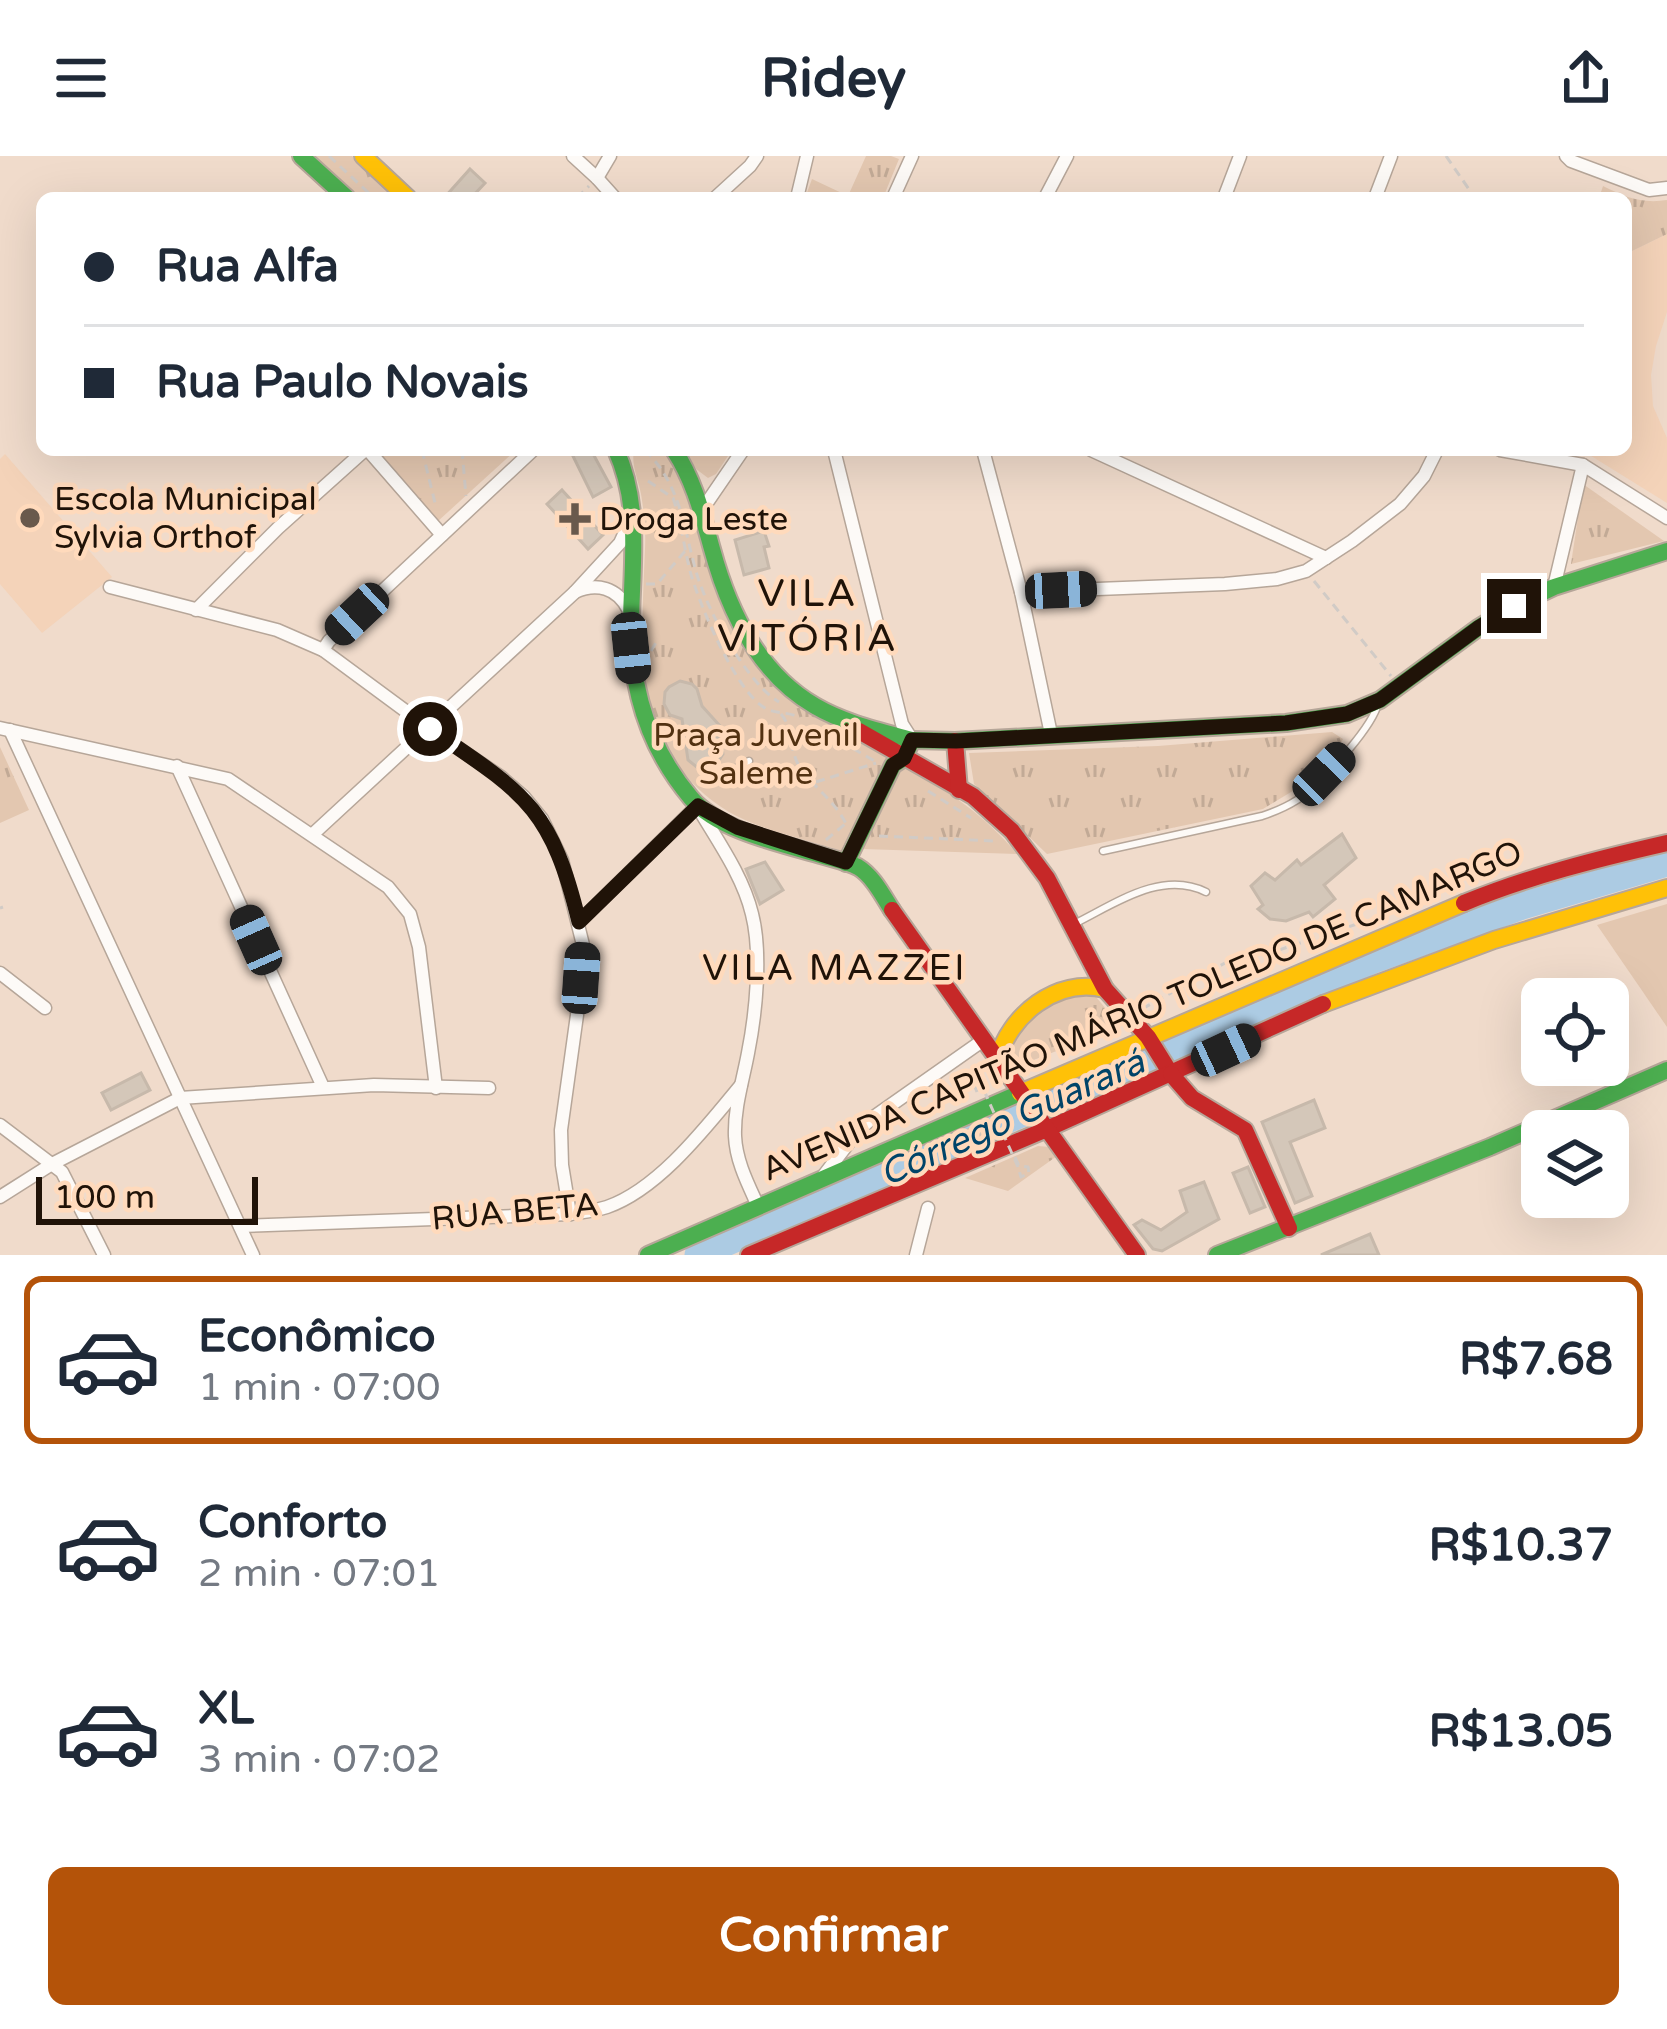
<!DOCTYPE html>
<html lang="pt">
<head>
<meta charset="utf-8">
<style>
	:root { --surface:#fff; --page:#f2f2f3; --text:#1f2937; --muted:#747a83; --line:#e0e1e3; --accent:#b45309 }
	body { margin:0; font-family:"Varela Round",sans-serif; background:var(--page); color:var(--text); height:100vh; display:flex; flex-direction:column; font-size:45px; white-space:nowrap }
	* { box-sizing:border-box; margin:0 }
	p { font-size:39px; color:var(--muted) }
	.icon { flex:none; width:66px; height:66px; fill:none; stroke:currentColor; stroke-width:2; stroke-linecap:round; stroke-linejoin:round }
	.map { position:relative; height:1099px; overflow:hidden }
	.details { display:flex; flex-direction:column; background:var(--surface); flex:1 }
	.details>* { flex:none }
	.top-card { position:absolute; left:36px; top:36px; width:1596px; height:264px; border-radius:18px; box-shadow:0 12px 48px #0002; display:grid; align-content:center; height:264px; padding:0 48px; background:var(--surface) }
	.controls { position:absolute; left:1521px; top:822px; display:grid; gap:24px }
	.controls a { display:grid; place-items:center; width:108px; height:108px; border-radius:18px; background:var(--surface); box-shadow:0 12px 48px #0002; font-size:60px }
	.scale { position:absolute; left:36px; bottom:30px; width:222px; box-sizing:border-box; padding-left:12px; border:6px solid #201308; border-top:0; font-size:33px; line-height:42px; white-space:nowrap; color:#201308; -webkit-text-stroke:9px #ffdabc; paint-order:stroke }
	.end { position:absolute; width:54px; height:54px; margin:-27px; border:15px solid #201308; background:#fff; box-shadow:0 0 0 6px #fff }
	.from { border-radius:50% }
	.car { position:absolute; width:36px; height:72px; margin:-36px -18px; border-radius:15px; box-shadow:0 0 9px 3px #0007; background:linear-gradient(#222 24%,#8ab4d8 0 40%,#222 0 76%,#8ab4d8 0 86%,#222 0) }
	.top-card b { display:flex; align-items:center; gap:42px; height:114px; font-size:45px }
	.top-card b+b { border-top:3px solid var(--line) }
	.top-card i { width:30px; height:30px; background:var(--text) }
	ul { padding:21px 0 0; list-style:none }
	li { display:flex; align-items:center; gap:36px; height:168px; margin:0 24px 18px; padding:0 24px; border:6px solid transparent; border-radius:18px }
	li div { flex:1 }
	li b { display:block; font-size:45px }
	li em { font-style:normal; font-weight:700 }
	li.selected { border-color:var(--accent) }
	li>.icon { width:108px; height:108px; stroke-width:1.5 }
	.button { display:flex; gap:24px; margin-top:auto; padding:24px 48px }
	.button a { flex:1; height:138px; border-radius:18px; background:var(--accent); color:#fff; font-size:48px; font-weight:700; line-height:138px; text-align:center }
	header { display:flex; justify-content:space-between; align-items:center; height:156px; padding:0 48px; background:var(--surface); font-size:54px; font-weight:700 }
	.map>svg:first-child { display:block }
	.built { fill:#f4d3b9 }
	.grass { fill:url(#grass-tufts) }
	.garden { fill:#e3c7b0 }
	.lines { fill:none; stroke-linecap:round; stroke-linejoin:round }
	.river { stroke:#accbe3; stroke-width:27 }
	.building { fill:#d4c7b9; stroke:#c7b9ab; stroke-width:3 }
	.lane-casing { stroke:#b6a699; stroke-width:9 }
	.street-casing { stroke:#b6a699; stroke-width:15 }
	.fast-casing { stroke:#b6a699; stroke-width:20 }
	.slow-casing { stroke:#b6a699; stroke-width:20 }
	.jam-casing { stroke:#b6a699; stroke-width:20 }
	.path { stroke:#d1cbc6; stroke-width:3; stroke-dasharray:9 6; stroke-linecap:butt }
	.lane { stroke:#fdfaf7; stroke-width:6 }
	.street { stroke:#fdfaf7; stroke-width:12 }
	.fast { stroke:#4caf50; stroke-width:16 }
	.slow { stroke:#ffc107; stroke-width:16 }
	.jam { stroke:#c62828; stroke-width:16 }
	.path-bridge { stroke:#d1cbc6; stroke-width:3; stroke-dasharray:9 6; stroke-linecap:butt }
	.route { stroke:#201308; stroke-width:15 }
	.poi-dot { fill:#69594c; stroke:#ffdabc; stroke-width:4.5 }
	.labels { text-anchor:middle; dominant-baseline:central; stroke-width:9; stroke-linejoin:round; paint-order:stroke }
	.poi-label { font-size:33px; fill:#201308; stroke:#ffdabc; text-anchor:start }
	.park-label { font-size:33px; fill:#523111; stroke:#ffdabc }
	.street-label { font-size:33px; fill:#201308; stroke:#ffdabc }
	.neighbourhood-label { font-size:36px; letter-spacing:3px; fill:#201308; stroke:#ffdabc }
	.water-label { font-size:36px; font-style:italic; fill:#004469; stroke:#ffdabc }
	.quarter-label { font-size:39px; letter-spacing:3px; fill:#201308; stroke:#ffdabc }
</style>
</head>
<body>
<header><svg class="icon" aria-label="menu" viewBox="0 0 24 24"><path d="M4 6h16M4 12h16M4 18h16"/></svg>Ridey<svg class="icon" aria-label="share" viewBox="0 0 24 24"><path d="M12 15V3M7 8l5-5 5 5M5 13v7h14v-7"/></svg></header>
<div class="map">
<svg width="1667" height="1099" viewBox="0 0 1667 1099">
	<defs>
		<pattern id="grass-tufts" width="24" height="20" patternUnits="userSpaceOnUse" patternTransform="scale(3)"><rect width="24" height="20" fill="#e3c7b0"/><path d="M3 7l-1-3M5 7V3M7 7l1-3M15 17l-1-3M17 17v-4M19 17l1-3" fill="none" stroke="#c2aa96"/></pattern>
	</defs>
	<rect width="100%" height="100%" fill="#f0dbcb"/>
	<g class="built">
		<path d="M1667 78V156L1656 190 1651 219 1653 250 1667 282V347L1588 298 1575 294H1626V98Z"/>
		<path d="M5 298 112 421 42 477 0 428V303Z"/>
	</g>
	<g class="grass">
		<path d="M313 0H352L397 42H358Z"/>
		<path d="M866 0H891L899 3 883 42H805L812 23 848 40Z"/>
		<path d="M1603 30C1625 41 1642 48 1667 44V78L1626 98V42H1599Z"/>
		<path d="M384 294H516L437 366 379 298Z"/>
		<path d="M634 294H667C676 313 687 332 693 353 700 377 704 401 712 424 746 529 798 552 888 600L842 695C807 684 760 674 729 656 630 595 641 494 645 393 646 375 644 356 641 338 638 323 631 309 634 294Z"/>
		<path d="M686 294H732L716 318 708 322 696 313Z"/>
		<path d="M1583 328 1664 385 1571 408Z"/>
		<path d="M1332 576 1343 583 1337 595 1296 633 1263 653 1047 698 974 628 969 597 1158 590Z"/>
		<path d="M0 591 29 654 0 667Z"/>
		<path d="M904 608C946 634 985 659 1017 698L862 693Z"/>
		<path d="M1059 836H1092L1120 870 1026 907 1009 904 1005 894 1007 884Z"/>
		<path d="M1038 990 1050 991 1057 1000 1008 1035 965 1022Z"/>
	</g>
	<path class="garden" d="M1667 748V871L1597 769Z"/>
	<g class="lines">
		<path class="river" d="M698 1099 1376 803 1522 750 1667 707"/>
	</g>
	<g class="building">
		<path d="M470 13 485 27 471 42H444Z"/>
		<path d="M570 294H591L611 331 593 341Z"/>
		<path d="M562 334 603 379 588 393 547 348Z"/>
		<path d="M764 375 769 390 764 391 769 412 744 419 735 384Z"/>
		<path d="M680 525 692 528 697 533 702 550 720 570 714 576 721 586 723 598 716 609 711 612H698L688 604 682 563 670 559 664 548 665 536 669 531Z"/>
		<path d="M1342 678 1356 702 1324 729 1335 743 1313 761 1309 756 1286 765 1270 763 1258 753 1263 749 1251 730 1265 717 1275 724 1297 704 1301 709Z"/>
		<path d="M765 706 783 734 760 748 746 713Z"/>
		<path d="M141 917 150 934 111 954 102 937Z"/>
		<path d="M1314 944 1325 972 1290 986 1312 1040 1295 1047 1262 966Z"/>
		<path d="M992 964 999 980 972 991 965 975Z"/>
		<path d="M1248 1011 1265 1051 1250 1057 1233 1017Z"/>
		<path d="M1204 1026 1219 1063 1162 1095 1153 1093 1134 1069 1142 1064 1161 1074 1187 1056 1180 1035Z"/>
		<path d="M1370 1078 1379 1099H1321Z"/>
	</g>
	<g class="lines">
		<g class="lane-casing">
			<g id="lane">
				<path d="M718 622 749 605"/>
				<path d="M1103 695 1262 660C1274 656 1286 651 1297 644 1320 629 1368 576 1377 551"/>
				<path d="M1076 767C1116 747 1162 714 1206 736"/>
			</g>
		</g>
		<g class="street-casing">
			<g id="street">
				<path d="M573 0 597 22 615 42"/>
				<path d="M1566 0 1571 5 1649 34 1667 32"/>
				<path d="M597 22 610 0"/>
				<path d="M715 42 750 10 757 0"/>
				<path d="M797 42 807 0"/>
				<path d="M893 42 912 0"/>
				<path d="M1045 42 1067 0"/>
				<path d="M1224 42 1240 0"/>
				<path d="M1375 42 1391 0"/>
				<path d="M368 294 442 379"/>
				<path d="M834 294 902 568 911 582"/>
				<path d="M983 294 1021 436 1051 578"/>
				<path d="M1091 294 1326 402"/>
				<path d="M1500 294 1583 309 1667 362"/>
				<path d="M704 351 743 294"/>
				<path d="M110 431 277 474 323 494 430 573 501 621 524 641 542 663 562 704 583 789 577 859 561 974 562 1009 570 1058"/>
				<path d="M1554 431 1583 309"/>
				<path d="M575 436C597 426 617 432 628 453"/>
				<path d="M1021 436 1225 428 1277 423 1306 415 1352 385 1400 348 1424 320 1437 294"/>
				<path d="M196 454 278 372 365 294"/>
				<path d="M323 494 329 485 533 294"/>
				<path d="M0 572 228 623 388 731 410 758 419 791 436 932"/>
				<path d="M10 574 253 1099"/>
				<path d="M177 610 323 931"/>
				<path d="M313 678 574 437 620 387 631 363"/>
				<path d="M579 766 697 650C717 684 743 720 752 758 762 797 756 857 748 897 743 924 734 952 735 980 736 1005 748 1028 758 1050"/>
				<path d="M0 817 45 852"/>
				<path d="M0 969 62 1016 104 1099"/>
				<path d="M821 1023 857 976 871 963 982 885"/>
				<path d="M0 1041 52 1008 180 942 374 929 489 932"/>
				<path d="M240 1070 570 1058C582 1056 595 1055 607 1051 659 1033 707 970 741 929"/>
				<path d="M916 1099 928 1052"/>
			</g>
		</g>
		<g class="fast-casing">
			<g id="fast">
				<path d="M301 0 347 42"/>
				<path d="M616 294C641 350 632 406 631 465 630 531 648 591 691 642 718 675 784 688 824 700 834 703 848 706 858 711 873 720 883 740 892 754"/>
				<path d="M674 294C697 329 704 367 716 407 733 463 763 520 815 550 844 567 879 575 912 584L904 602 893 609 846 707"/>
				<path d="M912 584 955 585 1286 567 1347 558 1380 544 1478 472 1514 450 1554 431 1667 395"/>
				<path d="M648 1099 1020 937"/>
				<path d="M1217 1099 1490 991 1667 914"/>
			</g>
		</g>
		<g class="slow-casing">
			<g id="slow">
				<path d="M363 0 408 42"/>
				<path d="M1323 848 1494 784 1667 732"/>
				<path d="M997 905C1009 859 1057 821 1105 833"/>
				<path d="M1020 937 1464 747"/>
			</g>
		</g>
		<g class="jam-casing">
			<g id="jam">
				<path d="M859 575 973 640 1012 675 1047 722 1105 833 1148 881 1171 918"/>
				<path d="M955 585 959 634"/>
				<path d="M1464 747C1530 720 1597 703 1667 687"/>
				<path d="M892 754 1047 973 1323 848"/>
				<path d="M1171 918 1192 942 1245 974 1289 1072"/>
				<path d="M749 1099 1047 973 1137 1099"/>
			</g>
		</g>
		<g class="path">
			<path d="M329 0 374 42"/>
			<path d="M1446 0 1475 42"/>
			<path d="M577 42 589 30"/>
			<path d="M422 294 436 351"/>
			<path d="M462 294 466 340"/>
			<path d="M645 294C683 332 683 373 698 422 708 451 723 480 741 506 752 521 763 536 779 546"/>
			<path d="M648 325 673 342C681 365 684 391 690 415 699 448 736 536 765 552 777 559 789 555 800 562"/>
			<path d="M1314 425 1391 520"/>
			<path d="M646 428H657L686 394"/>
			<path d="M651 495 658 483"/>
			<path d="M781 558C793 572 789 589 797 606 808 628 835 643 847 670"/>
			<path d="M814 570 878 607"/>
			<path d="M816 626 876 607"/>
			<path d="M928 635 971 662"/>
			<path d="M879 680 995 685"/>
			<path d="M826 684 845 668"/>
			<path d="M0 752 3 751"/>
			<path d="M1142 853 1234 802 1267 798 1366 765"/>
			<path d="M977 936 975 931 968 930 966 923 971 919 978 921"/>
			<path d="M1015 1001 1019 1010 1028 1011 1029 1017 1021 1021 1018 1011"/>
		</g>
		<use href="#lane" class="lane"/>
		<use href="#street" class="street"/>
		<use href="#fast" class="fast"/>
		<use href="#slow" class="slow"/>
		<use href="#jam" class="jam"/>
		<path class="path-bridge" d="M978 921 1018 1011"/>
	</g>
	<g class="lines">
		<path class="route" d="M430 573C524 637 551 650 579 766L698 650 737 671 846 706 893 609 904 602 912 584 956 585 1286 567 1347 558 1380 544 1478 472 1514 450"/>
	</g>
	<g class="poi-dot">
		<circle cx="30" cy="362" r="12"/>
		<path d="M569 345h12v12h12v12h-12v12h-12v-12h-12v-12h12z"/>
	</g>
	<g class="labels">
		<g class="poi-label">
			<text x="54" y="343">Escola Municipal<tspan x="54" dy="38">Sylvia Orthof</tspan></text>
			<text x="599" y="363">Droga Leste</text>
		</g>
		<g class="park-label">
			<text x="756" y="579">Praça Juvenil<tspan x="756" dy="38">Saleme</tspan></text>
		</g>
		<g class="street-label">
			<text transform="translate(1142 855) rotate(-23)">AVENIDA CAPITÃO MÁRIO TOLEDO DE CAMARGO</text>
			<text transform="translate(515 1056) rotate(-5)">RUA BETA</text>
		</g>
		<g class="neighbourhood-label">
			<text x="835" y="812">VILA MAZZEI</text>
		</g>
		<g class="water-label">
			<text transform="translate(1012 962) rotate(-24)">Córrego Guarará</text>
		</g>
		<g class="quarter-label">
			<text x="808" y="437">VILA<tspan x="808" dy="45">VITÓRIA</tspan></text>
		</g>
	</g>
</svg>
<div class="controls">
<a><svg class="icon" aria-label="locate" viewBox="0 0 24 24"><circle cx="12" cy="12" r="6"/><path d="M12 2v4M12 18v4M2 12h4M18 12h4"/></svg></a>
<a><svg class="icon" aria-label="layers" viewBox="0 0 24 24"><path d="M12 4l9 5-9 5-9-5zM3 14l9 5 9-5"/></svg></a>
</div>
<div class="scale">100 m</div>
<i class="end from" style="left:430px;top:573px"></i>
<i class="end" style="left:1514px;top:450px"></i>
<i class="car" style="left:1061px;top:434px;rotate:87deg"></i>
<i class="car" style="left:357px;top:458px;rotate:227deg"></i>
<i class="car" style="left:631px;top:492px;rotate:174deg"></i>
<i class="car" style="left:1324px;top:618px;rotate:44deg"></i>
<i class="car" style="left:256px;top:784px;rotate:336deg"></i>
<i class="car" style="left:581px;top:822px;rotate:4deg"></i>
<i class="car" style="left:1226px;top:894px;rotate:65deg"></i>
<div class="top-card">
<b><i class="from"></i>Rua Alfa</b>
<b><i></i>Rua Paulo Novais</b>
</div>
</div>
<section class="details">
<ul>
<li class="selected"><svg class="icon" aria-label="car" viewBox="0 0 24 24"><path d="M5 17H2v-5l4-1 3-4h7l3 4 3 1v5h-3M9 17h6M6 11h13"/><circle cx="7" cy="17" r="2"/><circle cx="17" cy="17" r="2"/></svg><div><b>Econômico</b><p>1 min · 07:00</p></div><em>R$7.68</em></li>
<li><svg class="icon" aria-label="car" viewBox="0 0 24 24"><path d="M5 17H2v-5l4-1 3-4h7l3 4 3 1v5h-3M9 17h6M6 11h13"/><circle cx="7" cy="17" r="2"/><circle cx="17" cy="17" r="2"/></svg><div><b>Conforto</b><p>2 min · 07:01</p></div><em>R$10.37</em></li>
<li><svg class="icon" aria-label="car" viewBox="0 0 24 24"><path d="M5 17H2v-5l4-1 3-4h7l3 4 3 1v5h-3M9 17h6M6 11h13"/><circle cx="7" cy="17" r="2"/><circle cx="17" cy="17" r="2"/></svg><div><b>XL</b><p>3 min · 07:02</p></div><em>R$13.05</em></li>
</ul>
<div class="button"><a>Confirmar</a></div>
</section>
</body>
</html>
